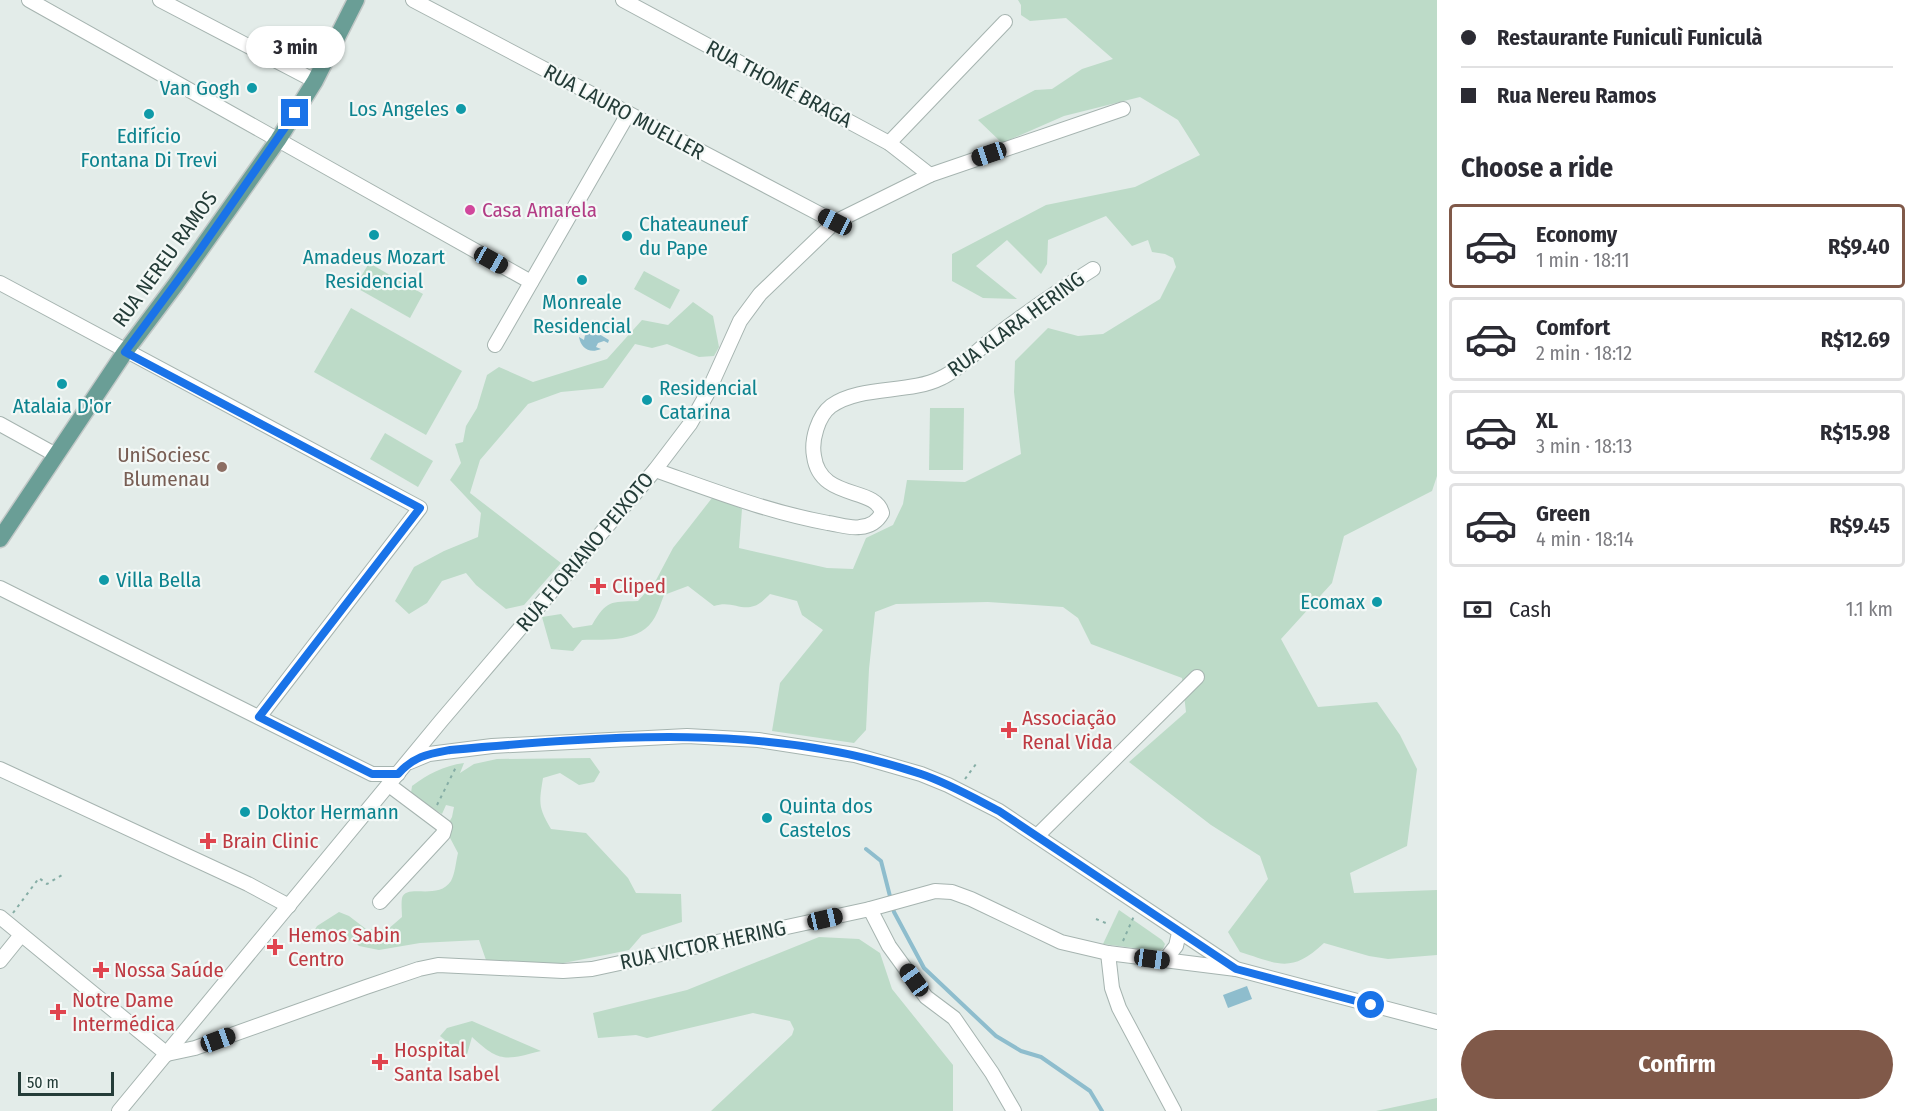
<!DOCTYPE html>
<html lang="en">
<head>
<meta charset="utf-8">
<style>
	:root { --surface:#fff; --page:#f2f2f3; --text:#2b2b33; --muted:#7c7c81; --line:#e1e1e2; --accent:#805949 }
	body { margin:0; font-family:"Fira Sans Condensed",sans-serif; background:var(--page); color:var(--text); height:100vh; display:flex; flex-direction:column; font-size:22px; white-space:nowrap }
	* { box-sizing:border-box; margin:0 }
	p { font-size:20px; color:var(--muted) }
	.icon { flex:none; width:33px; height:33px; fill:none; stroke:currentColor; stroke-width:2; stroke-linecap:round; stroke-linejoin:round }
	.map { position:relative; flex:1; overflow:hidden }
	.drawer { display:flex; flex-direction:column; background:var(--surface); width:480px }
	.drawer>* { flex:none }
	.hud { display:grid; align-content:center; height:132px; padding:0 24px; background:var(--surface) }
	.scale { position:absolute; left:18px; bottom:15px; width:96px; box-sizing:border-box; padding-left:6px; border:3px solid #243c38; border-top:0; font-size:16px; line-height:21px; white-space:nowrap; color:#243c38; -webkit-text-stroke:4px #f3f8f6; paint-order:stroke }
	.end { position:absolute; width:27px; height:27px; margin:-14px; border:8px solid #1a73e8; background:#fff; box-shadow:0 0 0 3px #fff }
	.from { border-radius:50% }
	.bubble { position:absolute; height:42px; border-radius:21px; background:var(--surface); box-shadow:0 2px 4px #0004; font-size:20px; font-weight:700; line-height:42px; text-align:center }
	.car { position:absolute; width:18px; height:36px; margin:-18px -9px; border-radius:8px; box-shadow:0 0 4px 2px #0007; background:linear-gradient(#222 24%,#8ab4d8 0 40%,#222 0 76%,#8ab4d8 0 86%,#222 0) }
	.hud b { display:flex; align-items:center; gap:21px; height:57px; font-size:22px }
	.hud b+b { border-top:2px solid var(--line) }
	.hud i { width:15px; height:15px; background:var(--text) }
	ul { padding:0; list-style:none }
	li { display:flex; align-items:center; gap:18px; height:84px; margin:0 12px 9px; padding:0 12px; border:3px solid var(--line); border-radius:6px }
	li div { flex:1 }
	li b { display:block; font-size:22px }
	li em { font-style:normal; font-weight:700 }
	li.active { border-color:var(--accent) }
	li>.icon { width:54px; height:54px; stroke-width:1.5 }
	h2 { padding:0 24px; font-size:27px; line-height:72px }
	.pay { display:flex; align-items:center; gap:15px; height:66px; padding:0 24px; font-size:22px }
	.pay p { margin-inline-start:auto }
	.action { display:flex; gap:12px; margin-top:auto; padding:12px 24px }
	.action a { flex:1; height:69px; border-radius:36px; background:var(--accent); color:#fff; font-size:24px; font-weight:700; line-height:69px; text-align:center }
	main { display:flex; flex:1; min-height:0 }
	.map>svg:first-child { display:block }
	.green { fill:#bddbc8 }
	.water { fill:#8ebdcd }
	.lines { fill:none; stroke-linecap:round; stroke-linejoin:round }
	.stream { stroke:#8ebdcd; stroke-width:4 }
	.minor-casing { stroke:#a6b4b0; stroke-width:16 }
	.major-casing { stroke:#c2c8c7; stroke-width:19 }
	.path { stroke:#85ada5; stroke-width:2; stroke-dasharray:3 4.5; stroke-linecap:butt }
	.minor { stroke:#fff; stroke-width:14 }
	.major { stroke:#6a9e96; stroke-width:16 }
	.route { stroke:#1a73e8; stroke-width:8 }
	.culture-dot { fill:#0f9aa8; stroke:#f3f8f6; stroke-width:2 }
	.hotel-dot { fill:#d1479c; stroke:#f3f8f6; stroke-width:2 }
	.education-dot { fill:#8d6e63; stroke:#f3f8f6; stroke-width:2 }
	.health-dot { fill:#e0444e; stroke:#f3f8f6; stroke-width:2 }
	.labels { text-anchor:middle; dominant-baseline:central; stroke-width:4.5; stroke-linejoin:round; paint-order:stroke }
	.street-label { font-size:21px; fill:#243c38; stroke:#f3f8f6 }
	.culture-label { font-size:21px; fill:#0d838f; stroke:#f3f8f6; text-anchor:start }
	.hotel-label { font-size:21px; fill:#b23c85; stroke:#f3f8f6; text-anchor:start }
	.education-label { font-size:21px; fill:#785e54; stroke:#f3f8f6; text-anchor:end }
	.health-label { font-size:21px; fill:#be3a42; stroke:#f3f8f6; text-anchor:start }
</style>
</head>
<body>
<main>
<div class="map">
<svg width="1437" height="1111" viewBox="0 0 1437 1111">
	<rect width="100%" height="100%" fill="#e3ece9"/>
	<g class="green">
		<path d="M1018 0H1437V476L1432 491 1344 536 1332 583 1281 639 1318 707 1377 702 1400 735 1417 769 1407 846 1350 873 1354 893 1437 890V955L1388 959 1369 956 1324 943C1291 974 1279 964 1240 952L1228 932 1268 879 1260 856 1211 825 1129 762 1186 712 1182 678 1091 644 1078 618 1063 607 988 602 896 604 875 612 869 669 866 730 854 743 772 731 780 683 823 630 802 615 797 601 770 594C766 598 759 605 754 606 741 611 731 600 714 606L688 586 664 595C661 602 659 610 655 617 641 643 607 639 582 640L573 651 551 649 542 617 561 614 573 628 592 625C607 600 610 602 638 601L655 582 673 548 712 498 723 500 742 509 739 548 827 568 853 569 866 538 893 525 903 504 907 480 965 482 1021 454 1014 392 1015 361 1048 328 1078 336 1103 334 1160 299 1176 267 1173 258 1165 254 1152 252 1148 240 1132 246 1106 216 1048 240 1047 264 1041 274 1007 240 976 266 1017 299 983 298 952 281V254L1046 205 1135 187 1200 155 1178 120 1140 97 1064 116 1002 143 978 120 1035 90 1052 89 1082 69 1113 59 1066 18 1030 21 1021 15V5Z"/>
		<path d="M369 263 423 294 410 318 355 287Z"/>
		<path d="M644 271 680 290 670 309 634 289Z"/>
		<path d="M693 302 713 316 719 347 714 356 699 357 667 344 652 348 635 344 603 388 561 392 528 404 480 460 470 493 561 563 524 605 506 609 476 585 466 573 442 581 427 603 409 614 395 601 414 567 444 551 478 537 481 513 450 480 461 463 455 444 463 442 466 426 477 408 487 375 499 367 533 382 607 359 642 320 668 325Z"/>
		<path d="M351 308 462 371 426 435 314 372Z"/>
		<path d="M930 408H964L963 470H929Z"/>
		<path d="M385 433 433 461 418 487 370 459Z"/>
		<path d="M590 758 600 772 594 782 579 785 560 773 543 778C539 803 538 807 551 829L586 833 628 878 636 893 681 894 682 922 642 935 629 950 605 955 553 965 486 960 479 940 420 943 379 950 359 946 353 940C341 942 322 940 312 935L317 926 339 912 349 916 366 929 387 930 402 917C402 912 401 904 402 898 406 883 438 901 451 881 455 874 456 861 458 853L449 836 447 826 452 817 454 807 446 805 442 814 414 797 411 793 412 786C428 774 443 766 464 763L460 773 474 764 497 759Z"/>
		<path d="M1119 910 1162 940 1165 944 1163 949 1157 951 1103 944Z"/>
		<path d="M819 937 859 939 880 953 892 989 953 1065V1111H711L792 1035 794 1029 790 1021 753 1013 647 1038 636 1035 598 1038 593 1013 687 990Z"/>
		<path d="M472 1021 541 1051C505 1060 500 1063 472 1037L466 1058H438L437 1052 445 1040 440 1036 447 1028Z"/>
		<path d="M1437 1098V1111H1376Z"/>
	</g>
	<g class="water">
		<path d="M584 325 609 340 608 343 604 341 598 343 596 347 601 349C589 354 581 348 579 337L584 340 586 330 582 328Z"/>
		<path d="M1247 986 1252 999 1228 1008 1223 995Z"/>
	</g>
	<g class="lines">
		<path class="stream" d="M866 849 881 861 894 912 924 968 996 1036 1021 1051 1041 1057 1090 1091 1102 1111"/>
		<g class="minor-casing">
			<g id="minor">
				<path d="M29 0 531 282"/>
				<path d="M160 0 315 81"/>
				<path d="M413 0 835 222"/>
				<path d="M623 0 889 143 930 175"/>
				<path d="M889 143 1005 22"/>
				<path d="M0 283 420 508 259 717"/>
				<path d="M495 345 628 114"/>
				<path d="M0 424 56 455"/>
				<path d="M655 470C712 490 768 512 828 523 838 524 850 529 860 527 871 526 877 522 882 513 876 486 820 501 814 456 811 440 818 416 831 406 861 385 909 394 941 378 960 369 975 352 992 339 1024 314 1058 291 1093 269"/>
				<path d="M0 588 372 774H398"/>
				<path d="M410 762 429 754 492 746 687 736 758 740 855 755 921 774 948 785 999 811 1236 969 1437 1022"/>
				<path d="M0 769 248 884 289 906"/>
				<path d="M1037 836 1197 677"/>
				<path d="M380 902 443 834 445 827 389 785"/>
				<path d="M870 909 889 946 926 997 954 1018 992 1073 1014 1111"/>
				<path d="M0 917 167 1054"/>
				<path d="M1108 953 1112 988 1119 1008 1174 1111"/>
				<path d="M1165 960 1176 946 1179 933"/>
				<path d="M0 961 21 935"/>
				<path d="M167 1054 195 1048 366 987 419 969 438 965 563 971 592 969 870 909 935 891 952 892 971 899 1061 942 1108 953 1236 969"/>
				<path d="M119 1111 441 721 655 470 690 424 707 394 740 321 760 294 835 222 930 175 1123 109"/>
			</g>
		</g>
		<g class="major-casing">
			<path id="major" d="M0 539 125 352 176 284 278 140 315 81 356 0"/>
		</g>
		<g class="path">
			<path d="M965 779 976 764"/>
			<path d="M437 805 457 765"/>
			<path d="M13 913 39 878 47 884 62 875"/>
			<path d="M1096 919 1108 924"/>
			<path d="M1123 941 1134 916"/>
		</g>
		<use href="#minor" class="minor"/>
		<use href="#major" class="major"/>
	</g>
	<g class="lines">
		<path class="route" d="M295 113 198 253 125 352 420 508 259 717 372 774H398C414 756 428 754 450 750 608 736 768 722 921 774 948 783 974 798 999 811L1236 969 1371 1005"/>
	</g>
	<g class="culture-dot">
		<circle cx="252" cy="88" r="6"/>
		<circle cx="461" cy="109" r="6"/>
		<circle cx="149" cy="114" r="6"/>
		<circle cx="374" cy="235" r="6"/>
		<circle cx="627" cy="236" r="6"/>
		<circle cx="582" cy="280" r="6"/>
		<circle cx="62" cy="384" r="6"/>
		<circle cx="647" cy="400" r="6"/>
		<circle cx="104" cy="580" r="6"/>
		<circle cx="1377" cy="602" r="6"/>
		<circle cx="245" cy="812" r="6"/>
		<circle cx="767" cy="818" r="6"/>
	</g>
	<circle class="hotel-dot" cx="470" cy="210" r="6"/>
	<circle class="education-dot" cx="222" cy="467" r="6"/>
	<g class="health-dot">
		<path d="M595 577h6v6h6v6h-6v6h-6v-6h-6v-6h6z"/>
		<path d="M1006 721h6v6h6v6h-6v6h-6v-6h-6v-6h6z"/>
		<path d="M205 832h6v6h6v6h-6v6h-6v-6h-6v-6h6z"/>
		<path d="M272 938h6v6h6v6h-6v6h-6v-6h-6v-6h6z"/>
		<path d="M98 961h6v6h6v6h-6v6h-6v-6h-6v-6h6z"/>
		<path d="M55 1003h6v6h6v6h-6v6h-6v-6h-6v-6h6z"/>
		<path d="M377 1053h6v6h6v6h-6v6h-6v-6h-6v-6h6z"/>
	</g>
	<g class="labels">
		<g class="street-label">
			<text transform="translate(779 84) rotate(28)">RUA THOMÉ BRAGA</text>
			<text transform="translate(624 112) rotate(28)">RUA LAURO MUELLER</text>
			<text transform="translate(165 259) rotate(-54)">RUA NEREU RAMOS</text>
			<text transform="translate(1016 324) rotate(-36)">RUA KLARA HERING</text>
			<text transform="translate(585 552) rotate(-50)">RUA FLORIANO PEIXOTO</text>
			<text transform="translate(703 945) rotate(-12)">RUA VICTOR HERING</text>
		</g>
		<g class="culture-label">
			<text x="240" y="88" text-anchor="end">Van Gogh</text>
			<text x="449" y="109" text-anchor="end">Los Angeles</text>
			<text x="149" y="136" text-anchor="middle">Edifício<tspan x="149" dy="24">Fontana Di Trevi</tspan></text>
			<text x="639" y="224">Chateauneuf<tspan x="639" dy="24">du Pape</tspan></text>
			<text x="374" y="257" text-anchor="middle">Amadeus Mozart<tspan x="374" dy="24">Residencial</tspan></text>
			<text x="582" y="302" text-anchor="middle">Monreale<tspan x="582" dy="24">Residencial</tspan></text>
			<text x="659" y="388">Residencial<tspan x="659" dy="24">Catarina</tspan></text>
			<text x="62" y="406" text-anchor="middle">Atalaia D'or</text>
			<text x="116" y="580">Villa Bella</text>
			<text x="1365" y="602" text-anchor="end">Ecomax</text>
			<text x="779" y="806">Quinta dos<tspan x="779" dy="24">Castelos</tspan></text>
			<text x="257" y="812">Doktor Hermann</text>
		</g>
		<g class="hotel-label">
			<text x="482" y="210">Casa Amarela</text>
		</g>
		<g class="education-label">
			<text x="210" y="455">UniSociesc<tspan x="210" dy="24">Blumenau</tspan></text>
		</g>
		<g class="health-label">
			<text x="612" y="586">Cliped</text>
			<text x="1022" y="718">Associação<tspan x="1022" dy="24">Renal Vida</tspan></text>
			<text x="222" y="841">Brain Clinic</text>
			<text x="288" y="935">Hemos Sabin<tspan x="288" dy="24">Centro</tspan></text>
			<text x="114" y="970">Nossa Saúde</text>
			<text x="72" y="1000">Notre Dame<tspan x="72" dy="24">Intermédica</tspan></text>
			<text x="394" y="1050">Hospital<tspan x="394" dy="24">Santa Isabel</tspan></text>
		</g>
	</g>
</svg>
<div class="scale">50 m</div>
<i class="end from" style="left:1371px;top:1005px"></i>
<i class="end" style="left:295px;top:113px"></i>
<div class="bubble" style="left:246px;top:26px;width:99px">3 min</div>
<i class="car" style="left:989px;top:154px;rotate:251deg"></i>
<i class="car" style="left:835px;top:222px;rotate:297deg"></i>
<i class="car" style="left:491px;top:260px;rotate:119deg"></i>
<i class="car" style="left:825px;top:919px;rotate:77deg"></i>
<i class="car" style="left:1152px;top:959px;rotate:98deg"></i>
<i class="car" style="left:914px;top:980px;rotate:324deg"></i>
<i class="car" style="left:218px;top:1040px;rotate:70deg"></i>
</div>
<section class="drawer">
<div class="hud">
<b><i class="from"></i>Restaurante Funiculì Funiculà</b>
<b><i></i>Rua Nereu Ramos</b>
</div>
<h2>Choose a ride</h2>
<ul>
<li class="active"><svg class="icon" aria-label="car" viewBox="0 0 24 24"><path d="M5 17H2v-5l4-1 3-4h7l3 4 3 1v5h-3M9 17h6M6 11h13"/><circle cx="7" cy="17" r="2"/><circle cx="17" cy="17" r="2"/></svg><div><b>Economy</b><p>1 min · 18:11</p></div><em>R$9.40</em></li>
<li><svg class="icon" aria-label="car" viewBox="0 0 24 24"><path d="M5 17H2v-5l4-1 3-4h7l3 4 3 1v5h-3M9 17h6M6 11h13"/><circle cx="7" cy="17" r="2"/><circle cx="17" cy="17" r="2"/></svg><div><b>Comfort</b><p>2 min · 18:12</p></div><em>R$12.69</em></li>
<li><svg class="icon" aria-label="car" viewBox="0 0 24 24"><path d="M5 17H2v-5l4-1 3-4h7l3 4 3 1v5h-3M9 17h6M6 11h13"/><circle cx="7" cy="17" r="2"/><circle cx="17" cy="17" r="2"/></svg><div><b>XL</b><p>3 min · 18:13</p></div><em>R$15.98</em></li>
<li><svg class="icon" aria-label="car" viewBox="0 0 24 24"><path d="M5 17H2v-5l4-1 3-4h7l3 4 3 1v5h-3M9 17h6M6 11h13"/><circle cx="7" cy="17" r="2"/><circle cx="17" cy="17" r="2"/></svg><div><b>Green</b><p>4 min · 18:14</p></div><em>R$9.45</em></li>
</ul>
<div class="pay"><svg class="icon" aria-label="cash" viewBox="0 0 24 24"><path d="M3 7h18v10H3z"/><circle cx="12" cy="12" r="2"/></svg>Cash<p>1.1 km</p></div>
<div class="action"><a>Confirm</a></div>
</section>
</main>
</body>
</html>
